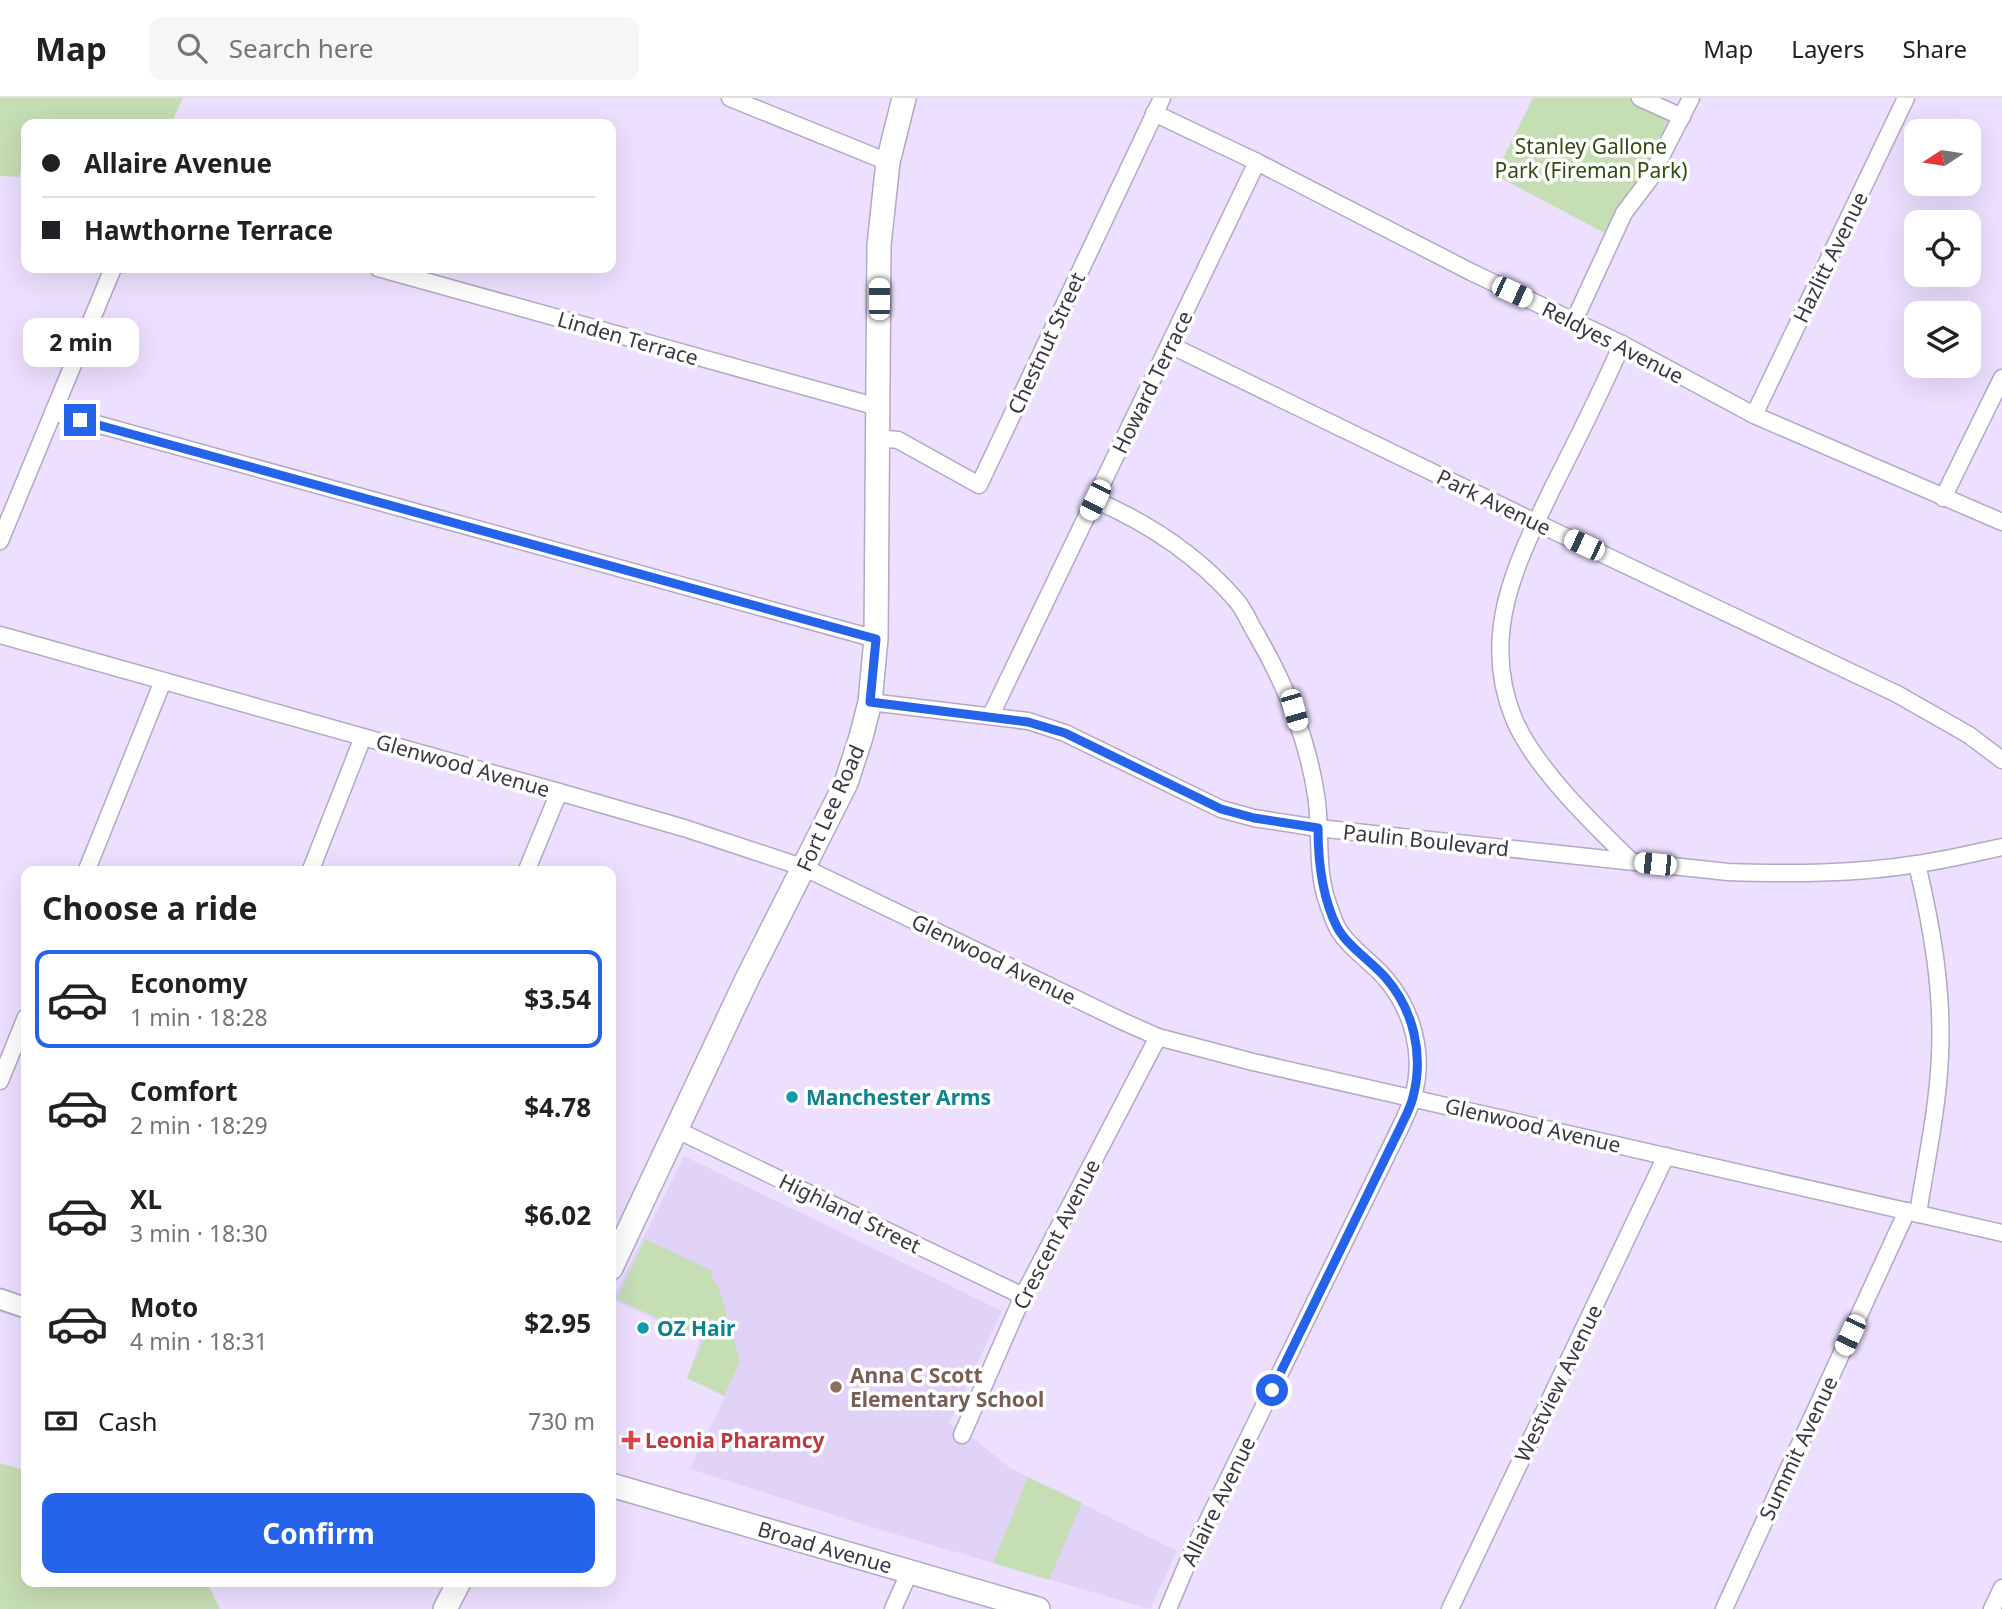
<!DOCTYPE html>
<html lang="en">
<head>
<meta charset="utf-8">
<style>
	:root { --surface:#fff; --page:#f6f6f6; --text:#202124; --muted:#757577; --line:#e0e0e0; --accent:#2563eb }
	body { margin:0; font-family:"Noto Sans",sans-serif; background:var(--page); color:var(--text); height:100vh; display:flex; flex-direction:column; font-size:26px; white-space:nowrap }
	* { box-sizing:border-box; margin:0 }
	p { font-size:23px; color:var(--muted) }
	.icon { flex:none; width:38px; height:38px; fill:none; stroke:currentColor; stroke-width:2; stroke-linecap:round; stroke-linejoin:round }
	.map { position:relative; flex:1; overflow:hidden }
	.panel { position:absolute; left:21px; top:768px; width:595px; height:721px; display:flex; flex-direction:column; background:var(--surface); border-radius:14px; box-shadow:0 7px 28px #0002 }
	.panel>* { flex:none }
	.top-card { position:absolute; left:21px; top:21px; width:595px; height:154px; border-radius:14px; box-shadow:0 7px 28px #0002; display:grid; align-content:center; height:154px; padding:0 21px; background:var(--surface) }
	.needle { width:46px; rotate:258deg }
	.tools { position:absolute; left:1904px; top:21px; display:grid; gap:14px }
	.tools a { display:grid; place-items:center; width:77px; height:77px; border-radius:14px; background:var(--surface); box-shadow:0 7px 28px #0002; font-size:35px }
	.end { position:absolute; width:32px; height:32px; margin:-16px; border:9px solid #2563eb; background:#fff; box-shadow:0 0 0 4px #fff }
	.from { border-radius:50% }
	.bubble { position:absolute; height:49px; border-radius:14px; background:var(--surface); box-shadow:0 7px 28px #0002; font-size:23px; font-weight:700; line-height:49px; text-align:center }
	.car { position:absolute; width:21px; height:42px; margin:-21px -10px; border-radius:9px; box-shadow:0 0 5px 2px #0007; background:linear-gradient(#fff 24%,#345 0 40%,#fff 0 76%,#345 0 86%,#fff 0) }
	.top-card b { display:flex; align-items:center; gap:24px; height:66px; font-size:26px }
	.top-card b+b { border-top:2px solid var(--line) }
	.top-card i { width:18px; height:18px; background:var(--text) }
	ul { padding:0; list-style:none }
	li { display:flex; align-items:center; gap:21px; height:98px; margin:0 14px 10px; padding:0 7px; border:4px solid transparent; border-radius:14px }
	li div { flex:1 }
	li b { display:block; font-size:26px }
	li em { font-style:normal; font-weight:700 }
	li.current { border-color:var(--accent) }
	li>.icon { width:63px; height:63px; stroke-width:1.5 }
	h2 { padding:0 21px; font-size:32px; line-height:84px }
	.pay { display:flex; align-items:center; gap:18px; height:77px; padding:0 21px; font-size:26px }
	.pay p { margin-inline-start:auto }
	.button { display:flex; gap:14px; margin-top:auto; padding:14px 21px }
	.button a { flex:1; height:80px; border-radius:14px; background:var(--accent); color:#fff; font-size:28px; font-weight:700; line-height:80px; text-align:center }
	header { display:flex; align-items:center; gap:42px; box-sizing:border-box; height:98px; padding:0 35px; background:var(--surface); border-bottom:2px solid var(--line) }
	header strong { font-size:33px }
	nav { display:flex; gap:38px; margin-inline-start:auto; font-size:24px }
	.search { width:490px; height:63px; background:var(--page); display:flex; align-items:center; gap:18px; box-sizing:border-box; padding:0 24px; border-radius:14px; color:var(--muted); font-size:26px }
	.map>svg:first-child { display:block }
	.built { fill:#e1d2f7 }
	.green { fill:#c6deb4 }
	.lines { fill:none; stroke-linecap:round; stroke-linejoin:round }
	.minor-casing { stroke:#b3a8c5; stroke-width:19 }
	.tertiary-casing { stroke:#b3a8c5; stroke-width:23 }
	.secondary-casing { stroke:#b3a8c5; stroke-width:26 }
	.minor { stroke:#fff; stroke-width:16 }
	.tertiary { stroke:#fff; stroke-width:19 }
	.secondary { stroke:#fff; stroke-width:23 }
	.route { stroke:#2563eb; stroke-width:9 }
	.culture-dot { fill:#0f9aa8; stroke:#fff; stroke-width:2.5 }
	.education-dot { fill:#8d6e63; stroke:#fff; stroke-width:2.5 }
	.health-dot { fill:#e0444e; stroke:#fff; stroke-width:2.5 }
	.labels { text-anchor:middle; dominant-baseline:central; stroke-width:7; stroke-linejoin:round; paint-order:stroke }
	.park-label { font-size:21px; fill:#304d0f; stroke:#fff }
	.street-label { font-size:21px; fill:#3b3742; stroke:#fff }
	.culture-label { font-size:21px; font-weight:bold; fill:#0d838f; stroke:#fff; text-anchor:start }
	.education-label { font-size:21px; font-weight:bold; fill:#785e54; stroke:#fff; text-anchor:start }
	.health-label { font-size:21px; font-weight:bold; fill:#be3a42; stroke:#fff; text-anchor:start }
</style>
</head>
<body>
<header>
<strong>Map</strong>
<div class="search"><svg class="icon" aria-label="search" viewBox="0 0 24 24"><circle cx="10" cy="10" r="6"/><path d="M15 15l6 6"/></svg>Search here</div>
<nav><a>Map</a><a>Layers</a><a>Share</a></nav>
</header>
<div class="map">
<svg width="2002" height="1511" viewBox="0 0 2002 1511">
	<rect width="100%" height="100%" fill="#ede0ff"/>
	<path class="built" d="M684 1058 1002 1213 949 1325 965 1333 1010 1370 1177 1453 1150 1511 894 1436 690 1371 725 1299 687 1280 700 1243 613 1201Z"/>
	<g class="green">
		<path d="M0 0H183L171 26H57L42 21 40 26H26V60L19 79 0 78Z"/>
		<path d="M1533 0H1640L1682 19 1612 139 1495 77Z"/>
		<path d="M645 1141 711 1172 713 1182 718 1187 740 1263 724 1298 687 1280 704 1241 617 1201Z"/>
		<path d="M0 1365 26 1373V1484H207L220 1511H0Z"/>
		<path d="M1028 1379 1082 1405 1049 1482 993 1465Z"/>
	</g>
	<g class="lines">
		<g class="minor-casing">
			<g id="minor">
				<path d="M730 0 888 64"/>
				<path d="M1640 0 1682 19"/>
				<path d="M1154 15 1257 64 1471 174 1622 246 1754 317 2002 424"/>
				<path d="M378 170 878 309"/>
				<path d="M1574 223 1624 115 1649 82 1691 0"/>
				<path d="M1622 246C1601 294 1577 342 1553 389 1517 464 1479 536 1514 621 1534 669 1593 726 1631 763"/>
				<path d="M1170 247 1535 424 1897 596 1969 637 2002 662"/>
				<path d="M53 314 876 541"/>
				<path d="M1754 317 1906 0"/>
				<path d="M877 340 898 342 979 387 1162 0"/>
				<path d="M1943 400 2002 280"/>
				<path d="M1095 402C1148 425 1198 458 1236 502 1244 511 1249 524 1255 534 1285 585 1307 638 1316 697 1322 733 1315 770 1328 806 1331 814 1334 824 1338 831 1350 851 1371 863 1386 881 1413 913 1425 957 1413 999 1410 1009 1405 1019 1401 1028L1190 1459 1168 1511"/>
				<path d="M0 443 113 170"/>
				<path d="M0 537 559 694 684 730 805 770 1122 923 1158 939 1253 964 2002 1135"/>
				<path d="M870 604 1028 623 1065 635 1221 711 1254 720 1318 730 1728 774C1791 776 1855 776 1917 766 1946 762 1974 755 2002 749"/>
				<path d="M991 617 1257 64"/>
				<path d="M1917 766C1932 829 1943 892 1940 957 1938 1010 1926 1063 1918 1116"/>
				<path d="M86 774 163 583"/>
				<path d="M310 774 363 639"/>
				<path d="M526 774 559 694"/>
				<path d="M0 983 26 919"/>
				<path d="M677 1032 1023 1198"/>
				<path d="M962 1337 1023 1198 1158 939"/>
				<path d="M893 1511 910 1473"/>
				<path d="M1450 1511 1666 1058"/>
				<path d="M1724 1511 1907 1113"/>
				<path d="M1992 1511 2002 1490"/>
			</g>
		</g>
		<g class="tertiary-casing">
			<path id="tertiary" d="M0 1201 26 1210"/>
		</g>
		<g class="secondary-casing">
			<g id="secondary">
				<path d="M611 1170 747 881 846 685 861 639 870 604 876 541 879 147 888 64 904 0"/>
				<path d="M611 1387 1038 1511"/>
				<path d="M445 1511 459 1484"/>
			</g>
		</g>
		<use href="#minor" class="minor"/>
		<use href="#tertiary" class="tertiary"/>
		<use href="#secondary" class="secondary"/>
	</g>
	<g class="lines">
		<path class="route" d="M80 322 876 541 870 604 1028 624 1065 635 1221 711 1254 720 1318 730C1318 763 1322 799 1337 829 1348 849 1370 862 1385 879 1414 912 1424 957 1413 999 1411 1009 1405 1019 1401 1028L1272 1292"/>
	</g>
	<g class="culture-dot">
		<circle cx="792" cy="999" r="7"/>
		<circle cx="643" cy="1230" r="7"/>
	</g>
	<circle class="education-dot" cx="836" cy="1289" r="7"/>
	<path class="health-dot" d="M627.5 1331.5h7v7h7v7h-7v7h-7v-7h-7v-7h7z"/>
	<g class="labels">
		<g class="park-label">
			<text x="1591" y="48">Stanley Gallone<tspan x="1591" dy="24">Park (Fireman Park)</tspan></text>
		</g>
		<g class="street-label">
			<text transform="translate(1830 159) rotate(-64)">Hazlitt Avenue</text>
			<text transform="translate(628 240) rotate(16)">Linden Terrace</text>
			<text transform="translate(1613 244) rotate(27)">Reldyes Avenue</text>
			<text transform="translate(1046 245) rotate(-65)">Chestnut Street</text>
			<text transform="translate(1152 284) rotate(-64)">Howard Terrace</text>
			<text transform="translate(1494 404) rotate(26)">Park Avenue</text>
			<text transform="translate(463 667) rotate(16)">Glenwood Avenue</text>
			<text transform="translate(830 710) rotate(-66)">Fort Lee Road</text>
			<text transform="translate(1426 742) rotate(6)">Paulin Boulevard</text>
			<text transform="translate(994 861) rotate(26)">Glenwood Avenue</text>
			<text transform="translate(1533 1027) rotate(13)">Glenwood Avenue</text>
			<text transform="translate(850 1115) rotate(26)">Highland Street</text>
			<text transform="translate(1056 1136) rotate(-63)">Crescent Avenue</text>
			<text transform="translate(1558 1285) rotate(-64)">Westview Avenue</text>
			<text transform="translate(1798 1350) rotate(-65)">Summit Avenue</text>
			<text transform="translate(1218 1403) rotate(-64)">Allaire Avenue</text>
			<text transform="translate(825 1449) rotate(16)">Broad Avenue</text>
		</g>
		<g class="culture-label">
			<text x="806" y="999">Manchester Arms</text>
			<text x="657" y="1230">OZ Hair</text>
		</g>
		<g class="education-label">
			<text x="850" y="1277">Anna C Scott<tspan x="850" dy="24">Elementary School</tspan></text>
		</g>
		<g class="health-label">
			<text x="645" y="1342">Leonia Pharamcy</text>
		</g>
	</g>
</svg>
<div class="tools">
<a><svg class="needle" viewBox="-14 -14 28 28"><path d="M0-13l5 13h-10z" fill="#e53935"/><path d="M0 13l5-13h-10z" fill="#757577"/></svg></a>
<a><svg class="icon" aria-label="locate" viewBox="0 0 24 24"><circle cx="12" cy="12" r="6"/><path d="M12 2v4M12 18v4M2 12h4M18 12h4"/></svg></a>
<a><svg class="icon" aria-label="layers" viewBox="0 0 24 24"><path d="M12 4l9 5-9 5-9-5zM3 14l9 5 9-5"/></svg></a>
</div>
<i class="end from" style="left:1272px;top:1292px"></i>
<i class="end" style="left:80px;top:322px"></i>
<div class="bubble" style="left:23px;top:220px;width:116px">2 min</div>
<i class="car" style="left:1512px;top:194px;rotate:115deg"></i>
<i class="car" style="left:879px;top:201px;rotate:0deg"></i>
<i class="car" style="left:1095px;top:402px;rotate:206deg"></i>
<i class="car" style="left:1584px;top:447px;rotate:295deg"></i>
<i class="car" style="left:1294px;top:612px;rotate:164deg"></i>
<i class="car" style="left:1655px;top:766px;rotate:276deg"></i>
<i class="car" style="left:1850px;top:1237px;rotate:205deg"></i>
<div class="top-card">
<b><i class="from"></i>Allaire Avenue</b>
<b><i></i>Hawthorne Terrace</b>
</div>
<section class="panel">
<h2>Choose a ride</h2>
<ul>
<li class="current"><svg class="icon" aria-label="car" viewBox="0 0 24 24"><path d="M5 17H2v-5l4-1 3-4h7l3 4 3 1v5h-3M9 17h6M6 11h13"/><circle cx="7" cy="17" r="2"/><circle cx="17" cy="17" r="2"/></svg><div><b>Economy</b><p>1 min · 18:28</p></div><em>$3.54</em></li>
<li><svg class="icon" aria-label="car" viewBox="0 0 24 24"><path d="M5 17H2v-5l4-1 3-4h7l3 4 3 1v5h-3M9 17h6M6 11h13"/><circle cx="7" cy="17" r="2"/><circle cx="17" cy="17" r="2"/></svg><div><b>Comfort</b><p>2 min · 18:29</p></div><em>$4.78</em></li>
<li><svg class="icon" aria-label="car" viewBox="0 0 24 24"><path d="M5 17H2v-5l4-1 3-4h7l3 4 3 1v5h-3M9 17h6M6 11h13"/><circle cx="7" cy="17" r="2"/><circle cx="17" cy="17" r="2"/></svg><div><b>XL</b><p>3 min · 18:30</p></div><em>$6.02</em></li>
<li><svg class="icon" aria-label="car" viewBox="0 0 24 24"><path d="M5 17H2v-5l4-1 3-4h7l3 4 3 1v5h-3M9 17h6M6 11h13"/><circle cx="7" cy="17" r="2"/><circle cx="17" cy="17" r="2"/></svg><div><b>Moto</b><p>4 min · 18:31</p></div><em>$2.95</em></li>
</ul>
<div class="pay"><svg class="icon" aria-label="cash" viewBox="0 0 24 24"><path d="M3 7h18v10H3z"/><circle cx="12" cy="12" r="2"/></svg>Cash<p>730 m</p></div>
<div class="button"><a>Confirm</a></div>
</section>
</div>
</body>
</html>
